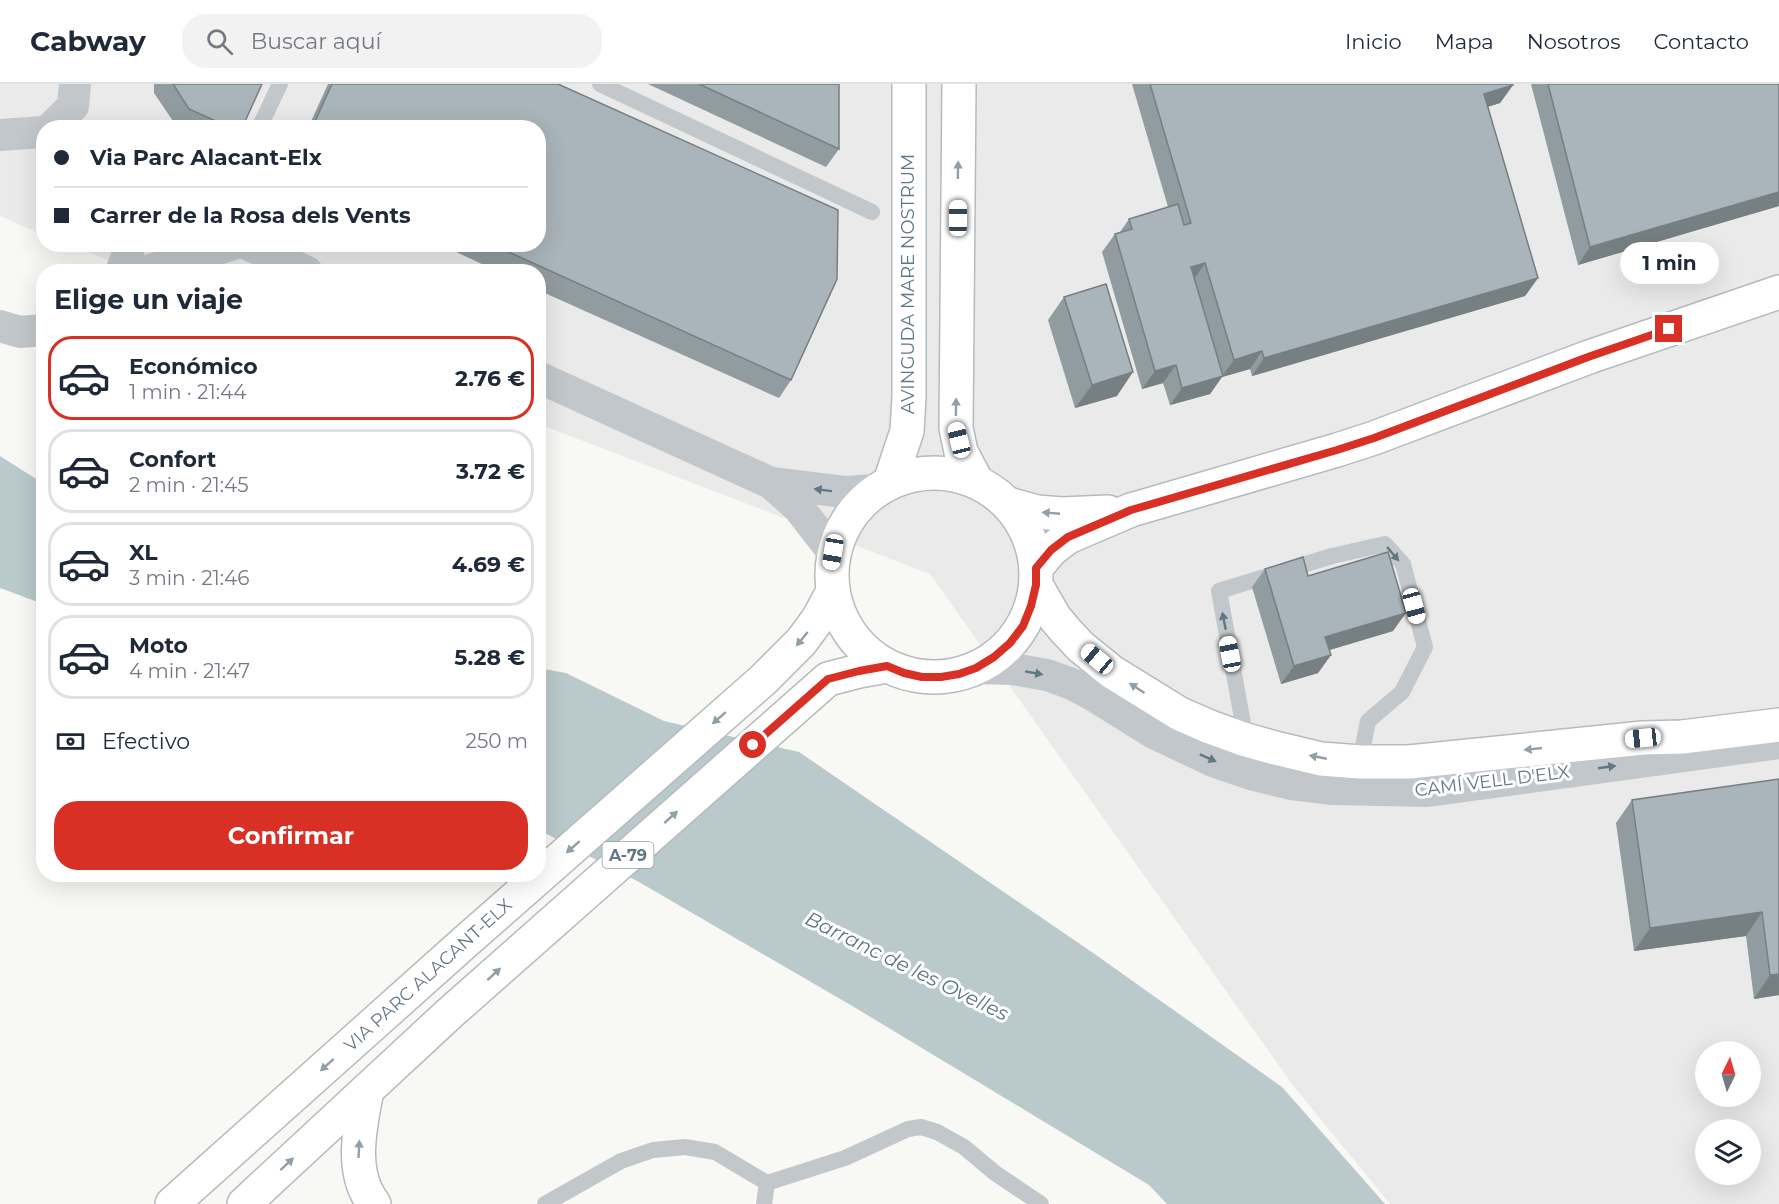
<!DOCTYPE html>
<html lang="es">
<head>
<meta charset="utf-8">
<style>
	:root { --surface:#fff; --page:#f2f2f3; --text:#1f2937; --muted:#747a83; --line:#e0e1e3; --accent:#d93025 }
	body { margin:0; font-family:Montserrat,sans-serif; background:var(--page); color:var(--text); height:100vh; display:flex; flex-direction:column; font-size:22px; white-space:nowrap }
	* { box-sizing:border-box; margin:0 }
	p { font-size:20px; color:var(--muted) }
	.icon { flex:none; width:33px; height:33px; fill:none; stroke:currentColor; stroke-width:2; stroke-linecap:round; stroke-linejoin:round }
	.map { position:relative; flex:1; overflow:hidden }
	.side { position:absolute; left:36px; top:180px; width:510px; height:618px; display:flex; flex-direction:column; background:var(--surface); border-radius:24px; box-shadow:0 6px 24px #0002 }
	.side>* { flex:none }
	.banner { position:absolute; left:36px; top:36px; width:510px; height:132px; border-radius:24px; box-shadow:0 6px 24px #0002; display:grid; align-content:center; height:132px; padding:0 18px; background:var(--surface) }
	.needle { width:39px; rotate:5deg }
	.controls { position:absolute; left:1695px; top:957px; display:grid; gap:12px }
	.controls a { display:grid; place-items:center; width:66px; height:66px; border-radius:50%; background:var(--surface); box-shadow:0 6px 24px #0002; font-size:30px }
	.end { position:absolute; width:27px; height:27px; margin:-14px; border:8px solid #d93025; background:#fff; box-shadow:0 0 0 3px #fff }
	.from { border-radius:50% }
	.bubble { position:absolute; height:42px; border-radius:21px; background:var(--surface); box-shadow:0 6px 24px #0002; font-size:20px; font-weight:700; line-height:42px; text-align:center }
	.car { position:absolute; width:18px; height:36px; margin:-18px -9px; border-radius:8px; box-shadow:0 0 4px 2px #0007; background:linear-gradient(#fff 24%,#345 0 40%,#fff 0 76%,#345 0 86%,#fff 0) }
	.banner b { display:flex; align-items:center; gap:21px; height:57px; font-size:22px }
	.banner b+b { border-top:2px solid var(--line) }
	.banner i { width:15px; height:15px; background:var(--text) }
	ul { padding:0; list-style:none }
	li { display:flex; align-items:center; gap:18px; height:84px; margin:0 12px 9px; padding:0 6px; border:3px solid var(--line); border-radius:24px }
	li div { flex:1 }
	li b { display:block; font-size:22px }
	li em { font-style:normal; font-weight:700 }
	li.selected { border-color:var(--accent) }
	li>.icon { width:54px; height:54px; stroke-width:1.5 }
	h2 { padding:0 18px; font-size:27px; line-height:72px }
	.pay { display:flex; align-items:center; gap:15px; height:66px; padding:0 18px; font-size:22px }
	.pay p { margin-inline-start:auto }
	.action { display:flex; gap:12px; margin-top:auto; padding:12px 18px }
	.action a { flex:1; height:69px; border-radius:24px; background:var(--accent); color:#fff; font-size:24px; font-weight:700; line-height:69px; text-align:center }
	header { display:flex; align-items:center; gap:36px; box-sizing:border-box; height:84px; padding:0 30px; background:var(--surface); border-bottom:2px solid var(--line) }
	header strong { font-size:28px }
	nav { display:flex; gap:33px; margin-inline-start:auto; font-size:21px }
	.search { width:420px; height:54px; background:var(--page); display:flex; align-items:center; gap:15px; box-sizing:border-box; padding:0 21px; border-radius:24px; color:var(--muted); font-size:22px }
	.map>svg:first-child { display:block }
	.built { fill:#e9eae9; fill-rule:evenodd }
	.water { fill:#b9c9cc }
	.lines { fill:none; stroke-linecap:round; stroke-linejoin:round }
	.secondary-casing { stroke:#b3bbbf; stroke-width:36 }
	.primary-casing { stroke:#b4bbbe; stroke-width:36 }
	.highway-casing { stroke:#b6bbbe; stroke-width:36 }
	.lane { stroke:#c1c7ca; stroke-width:16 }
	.street { stroke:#c1c7ca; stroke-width:32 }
	.secondary { stroke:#fff; stroke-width:33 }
	.primary { stroke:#fff; stroke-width:33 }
	.highway { stroke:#fff; stroke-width:33 }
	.wall { fill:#919ca0 }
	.shaded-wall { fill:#767f82 }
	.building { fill:#a9b5ba; stroke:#767f82; stroke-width:1.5 }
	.oneway { fill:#90a0a8 }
	.oneway2 { fill:#617883 }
	.route { stroke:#d93025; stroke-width:8 }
	.labels { text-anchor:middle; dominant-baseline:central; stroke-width:6; stroke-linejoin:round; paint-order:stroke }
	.shield { fill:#fff; stroke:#90a0a8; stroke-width:1.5 }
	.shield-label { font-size:16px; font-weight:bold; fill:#617883 }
	.street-label { font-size:18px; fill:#617883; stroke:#fff }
	.water-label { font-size:20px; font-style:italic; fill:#5c787d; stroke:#fff }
</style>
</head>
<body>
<header>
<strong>Cabway</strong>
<div class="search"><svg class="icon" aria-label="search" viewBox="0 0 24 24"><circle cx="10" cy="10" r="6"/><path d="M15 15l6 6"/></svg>Buscar aquí</div>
<nav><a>Inicio</a><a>Mapa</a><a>Nosotros</a><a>Contacto</a></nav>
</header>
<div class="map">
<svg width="1779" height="1120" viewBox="0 0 1779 1120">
	<rect width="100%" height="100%" fill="#f8f8f5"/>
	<path class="built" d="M0 0H1779V1120H1390L1295 1004 930 490 539 340 538 188 139 187 68 161 538 160V44H44L43 151 0 132ZM1706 968H1750V1012H1706ZM1706 1046H1750V1090H1706Z"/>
	<g class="water">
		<path d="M0 372 33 393 43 397V520L0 504Z"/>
		<path d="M538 584 566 589 664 637 799 668 1096 871 1282 1003 1385 1120H1167L1149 1101 854 923 639 798 539 746Z"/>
	</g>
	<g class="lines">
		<g class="secondary-casing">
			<g id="secondary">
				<path d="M1008 420 1037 428 1062 430 1108 428"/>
				<path d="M1036 484 1051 466 1068 453 1131 426 1337 366 1374 354 1589 273 1779 208"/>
				<path d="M1036 501 1055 534 1066 547 1081 563 1112 588 1180 630 1210 643 1243 655 1275 664 1321 675 1360 678H1409L1643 654 1682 653 1779 641"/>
			</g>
		</g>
		<g class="primary-casing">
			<g id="primary">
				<path d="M959 0 956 344 961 368 977 398"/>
				<path d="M890 398 907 347 909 313V0"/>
			</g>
		</g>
		<g class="highway-casing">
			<g id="highway">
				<circle cx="934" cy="491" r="102"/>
				<path d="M367 1006C360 1043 349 1088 374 1120"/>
				<path d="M172 1120 465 858 763 596 801 558 818 535 832 509"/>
				<path d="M244 1120 450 929 828 595 859 587 887 582"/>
			</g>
		</g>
		<g class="lane">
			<path d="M600 0 872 128"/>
			<path d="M259 44 280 0"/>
			<path d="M1246 656 1219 507 1332 472 1385 460 1403 480 1425 563 1402 608 1368 637 1360 678"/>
			<path d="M767 1099 845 1074 908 1045 921 1043 937 1048 964 1063 995 1089 1041 1120"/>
			<path d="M545 1120 621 1077 653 1066 685 1063 715 1068 767 1099"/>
			<path d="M764 1120 767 1099"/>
		</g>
		<g class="street">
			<path d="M51 44 73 22 75 0"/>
			<path d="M0 51 44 48"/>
			<path d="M247 160 307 188"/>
			<path d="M121 188 128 170 129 160"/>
			<path d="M144 188 234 160"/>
			<path d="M0 242 20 248 44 246"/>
			<path d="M538 293 771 399 798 423 833 468"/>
			<path d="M771 399 845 408 875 406"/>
			<path d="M976 584 1013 585 1047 591 1072 600 1091 610 1152 648 1213 677 1254 691 1291 700 1333 705 1428 707 1779 659"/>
		</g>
		<use href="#secondary" class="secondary"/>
		<use href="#primary" class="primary"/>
		<use href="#highway" class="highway"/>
	</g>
	<g class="wall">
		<path d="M154 0H262L242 44 177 43 154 9Z"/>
		<path d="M328 0H558L791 296 779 314 538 206V188H499L439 160H538V44H308Z"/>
		<path d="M648 0H839V65L826 83Z"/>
		<path d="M1132 0H1512L1513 1 1500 19 1487 23 1538 194 1525 212 1252 292 1250 285 1222 293 1210 310 1170 321 1163 299 1142 305 1102 168 1115 150 1120 148 1129 135 1168 123Z"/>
		<path d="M1531 0H1779V122L1578 181Z"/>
		<path d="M1064 213 1117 312 1075 324 1048 236Z"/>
		<path d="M1265 485 1308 492 1393 547 1329 566 1331 571 1318 589 1281 600 1252 503Z"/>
		<path d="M1779 695V911L1754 915 1746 852 1634 867 1616 739 1632 716Z"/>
	</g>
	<g class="shaded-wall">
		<path d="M1513 1 1500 19 1471 28 1484 10Z"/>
		<path d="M1779 108V122L1578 181 1590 163Z"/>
		<path d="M1205 179 1193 197 1191 183Z"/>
		<path d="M1538 194 1525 212 1252 292 1264 274Z"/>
		<path d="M1262 267 1250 285 1222 293 1210 310 1170 321 1182 304 1222 292 1234 276Z"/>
		<path d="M1176 281 1163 299 1142 305 1155 287Z"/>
		<path d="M1133 288 1117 312 1075 324 1092 301Z"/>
		<path d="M1406 529 1393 547 1313 571 1325 553Z"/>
		<path d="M1331 571 1318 589 1281 600 1294 582Z"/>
		<path d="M1762 828 1746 852 1634 867 1650 844Z"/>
		<path d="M1779 890V911L1754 915 1770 891Z"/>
	</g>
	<g class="building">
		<path d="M173 0H262L242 44H231L189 25Z"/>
		<path d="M332 0H558L838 126 837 195 791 296 491 160H538V44H312Z"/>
		<path d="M699 0H839V65Z"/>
		<path d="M1150 0H1512L1513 1 1484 10 1538 194 1264 274 1262 267 1234 276 1205 179 1191 183 1223 292 1182 304 1176 281 1155 287 1115 150 1132 145 1129 135 1178 120 1184 141 1191 139Z"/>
		<path d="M1548 0H1779V108L1590 163Z"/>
		<path d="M1106 200 1133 288 1092 301 1064 213Z"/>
		<path d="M1388 468 1406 529 1325 553 1331 571 1294 582 1265 485 1303 473 1308 492Z"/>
		<path d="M1779 695V890L1770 891 1762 828 1650 844 1632 716Z"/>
	</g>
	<defs><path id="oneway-solid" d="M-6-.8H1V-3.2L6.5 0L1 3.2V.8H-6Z" transform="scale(1.5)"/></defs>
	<g class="oneway">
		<use href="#oneway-solid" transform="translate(958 86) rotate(-89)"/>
		<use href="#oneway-solid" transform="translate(956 323) rotate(-89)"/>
		<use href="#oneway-solid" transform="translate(1051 429) rotate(-175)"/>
		<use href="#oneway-solid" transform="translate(802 555) rotate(129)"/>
		<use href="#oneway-solid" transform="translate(1137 604) rotate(-147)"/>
		<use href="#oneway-solid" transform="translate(719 634) rotate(139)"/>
		<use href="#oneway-solid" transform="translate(1533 665) rotate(174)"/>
		<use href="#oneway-solid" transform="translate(1318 673) rotate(-169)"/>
		<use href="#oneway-solid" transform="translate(671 733) rotate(-42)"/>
		<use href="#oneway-solid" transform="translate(573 763) rotate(139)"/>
		<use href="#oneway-solid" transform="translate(494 890) rotate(-42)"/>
		<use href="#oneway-solid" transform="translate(327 981) rotate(138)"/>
		<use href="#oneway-solid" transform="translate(359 1065) rotate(-87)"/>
		<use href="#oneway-solid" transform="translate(287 1080) rotate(-43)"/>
	</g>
	<g class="oneway2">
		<use href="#oneway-solid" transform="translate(823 406) rotate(-173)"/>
		<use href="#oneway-solid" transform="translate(1393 470) rotate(50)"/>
		<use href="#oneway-solid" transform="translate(1224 537) rotate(-101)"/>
		<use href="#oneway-solid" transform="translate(1034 589) rotate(10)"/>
		<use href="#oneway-solid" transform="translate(1208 674) rotate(24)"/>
		<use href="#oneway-solid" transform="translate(1607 683) rotate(-8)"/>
	</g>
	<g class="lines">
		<path class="route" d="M753 661 828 595 859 587 887 582 904 589 922 593H941L959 590 976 584 994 573 1010 559 1023 542 1031 522 1036 501V484L1051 466 1068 453 1131 426 1337 366 1374 354 1588 273 1669 245"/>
	</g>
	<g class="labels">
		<rect class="shield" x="602.5" y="758" width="51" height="26" rx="4.5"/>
		<g class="shield-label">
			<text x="628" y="771">A-79</text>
		</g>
		<g class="street-label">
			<text transform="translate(908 200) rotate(-90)">AVINGUDA MARE NOSTRUM</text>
			<text transform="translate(1492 697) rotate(-7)">CAMÍ VELL D'ELX</text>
			<text transform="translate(428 891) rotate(-42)">VIA PARC ALACANT-ELX</text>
		</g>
		<g class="water-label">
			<text transform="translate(907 882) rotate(26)">Barranc de les Ovelles</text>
		</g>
	</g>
</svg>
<div class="controls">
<a><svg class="needle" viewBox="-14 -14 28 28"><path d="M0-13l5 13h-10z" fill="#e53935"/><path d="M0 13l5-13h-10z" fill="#747a83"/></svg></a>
<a><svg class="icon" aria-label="layers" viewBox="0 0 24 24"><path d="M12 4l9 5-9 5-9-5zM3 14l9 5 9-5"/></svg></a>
</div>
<i class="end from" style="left:753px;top:661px"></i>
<i class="end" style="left:1669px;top:245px"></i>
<div class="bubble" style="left:1620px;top:158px;width:99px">1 min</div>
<i class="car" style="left:958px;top:134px;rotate:0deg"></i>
<i class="car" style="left:959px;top:356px;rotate:346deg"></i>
<i class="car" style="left:833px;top:468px;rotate:189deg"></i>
<i class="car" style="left:1414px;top:522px;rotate:165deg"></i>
<i class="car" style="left:1230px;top:570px;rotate:349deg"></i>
<i class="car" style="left:1097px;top:575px;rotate:310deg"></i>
<i class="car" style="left:1643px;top:654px;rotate:264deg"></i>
<div class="banner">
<b><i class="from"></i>Via Parc Alacant-Elx</b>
<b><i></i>Carrer de la Rosa dels Vents</b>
</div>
<section class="side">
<h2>Elige un viaje</h2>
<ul>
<li class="selected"><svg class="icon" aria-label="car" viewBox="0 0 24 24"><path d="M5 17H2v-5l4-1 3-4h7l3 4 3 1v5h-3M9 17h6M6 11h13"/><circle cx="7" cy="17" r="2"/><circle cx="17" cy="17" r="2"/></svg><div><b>Económico</b><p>1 min · 21:44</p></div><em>2.76 €</em></li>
<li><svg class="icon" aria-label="car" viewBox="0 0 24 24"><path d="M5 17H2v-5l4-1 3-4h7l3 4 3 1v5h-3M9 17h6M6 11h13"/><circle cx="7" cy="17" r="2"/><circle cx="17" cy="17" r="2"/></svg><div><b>Confort</b><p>2 min · 21:45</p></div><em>3.72 €</em></li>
<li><svg class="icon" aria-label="car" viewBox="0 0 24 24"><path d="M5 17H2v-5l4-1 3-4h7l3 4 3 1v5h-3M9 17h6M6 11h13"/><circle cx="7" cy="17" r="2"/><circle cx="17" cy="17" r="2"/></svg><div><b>XL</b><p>3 min · 21:46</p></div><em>4.69 €</em></li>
<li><svg class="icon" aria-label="car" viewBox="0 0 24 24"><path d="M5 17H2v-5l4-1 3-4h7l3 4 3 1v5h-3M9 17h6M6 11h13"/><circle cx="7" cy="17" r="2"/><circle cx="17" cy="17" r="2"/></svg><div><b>Moto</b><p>4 min · 21:47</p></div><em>5.28 €</em></li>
</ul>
<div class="pay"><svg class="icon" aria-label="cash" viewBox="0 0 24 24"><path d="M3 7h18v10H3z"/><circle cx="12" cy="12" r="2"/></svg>Efectivo<p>250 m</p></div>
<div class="action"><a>Confirmar</a></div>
</section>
</div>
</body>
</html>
